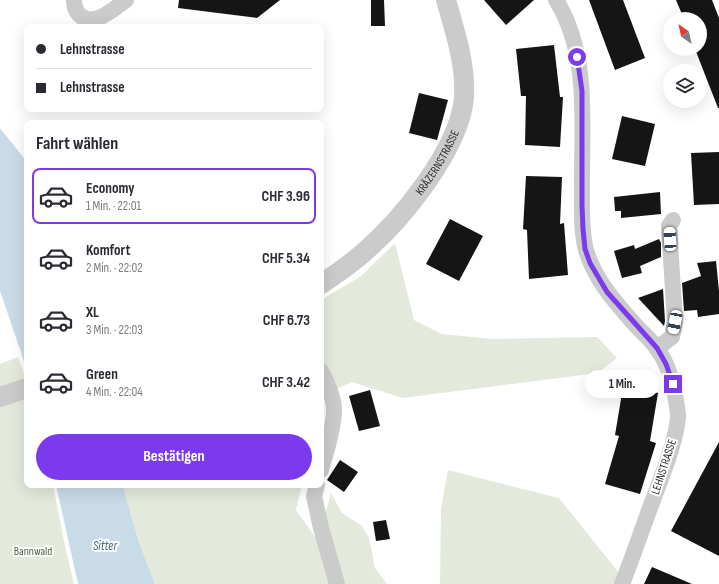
<!DOCTYPE html>
<html lang="de">
<head>
<meta charset="utf-8">
<style>
	:root { --surface:#fff; --page:#f2f2f3; --text:#2b2b33; --muted:#7c7c81; --line:#e1e1e2; --accent:#7c3aed }
	body { margin:0; font-family:"Sofia Sans Condensed",sans-serif; background:var(--page); color:var(--text); height:100vh; display:flex; flex-direction:column; font-size:15px; white-space:nowrap }
	* { box-sizing:border-box; margin:0 }
	p { font-size:13px; color:var(--muted) }
	.icon { flex:none; width:22px; height:22px; fill:none; stroke:currentColor; stroke-width:2; stroke-linecap:round; stroke-linejoin:round }
	.map { position:relative; flex:1; overflow:hidden }
	.sheet { position:absolute; left:24px; top:120px; width:300px; height:368px; display:flex; flex-direction:column; background:var(--surface); border-radius:8px; box-shadow:0 4px 16px #0002 }
	.sheet>* { flex:none }
	.hud { position:absolute; left:24px; top:24px; width:300px; height:88px; border-radius:8px; box-shadow:0 4px 16px #0002; display:grid; align-content:center; height:88px; padding:0 12px; background:var(--surface) }
	.needle { width:26px; rotate:327deg }
	.buttons { position:absolute; left:663px; top:12px; display:grid; gap:8px }
	.buttons a { display:grid; place-items:center; width:44px; height:44px; border-radius:50%; background:var(--surface); box-shadow:0 4px 16px #0002; font-size:20px }
	.end { position:absolute; width:18px; height:18px; margin:-9px; border:5px solid #7c3aed; background:#fff; box-shadow:0 0 0 2px #fff }
	.from { border-radius:50% }
	.bubble { position:absolute; height:28px; border-radius:14px; background:var(--surface); box-shadow:0 4px 16px #0002; font-size:13px; font-weight:700; line-height:28px; text-align:center }
	.car { position:absolute; width:12px; height:24px; margin:-12px -6px; border-radius:5px; box-shadow:0 0 3px 1px #0007; background:linear-gradient(#fff 24%,#345 0 40%,#fff 0 76%,#345 0 86%,#fff 0) }
	.hud b { display:flex; align-items:center; gap:14px; height:38px; font-size:15px }
	.hud b+b { border-top:1px solid var(--line) }
	.hud i { width:10px; height:10px; background:var(--text) }
	ul { padding:0; list-style:none }
	li { display:flex; align-items:center; gap:12px; height:56px; margin:0 8px 6px; padding:0 4px; border:2px solid transparent; border-radius:8px }
	li div { flex:1 }
	li b { display:block; font-size:15px }
	li em { font-style:normal; font-weight:700 }
	li.active { border-color:var(--accent) }
	li>.icon { width:36px; height:36px; stroke-width:1.5 }
	h2 { padding:0 12px; font-size:18px; line-height:48px }
	.cta { display:flex; gap:8px; margin-top:auto; padding:8px 12px }
	.cta a { flex:1; height:46px; border-radius:24px; background:var(--accent); color:#fff; font-size:16px; font-weight:700; line-height:46px; text-align:center }
	.map>svg:first-child { display:block }
	.green { fill:#e3eadc }
	.water { fill:#cadbe8 }
	.building { fill:#151515 }
	.lines { fill:none; stroke-linecap:round; stroke-linejoin:round }
	.minor { stroke:#cbcbcb; stroke-width:16 }
	.tertiary { stroke:#cbcbcb; stroke-width:20 }
	.route { stroke:#7c3aed; stroke-width:5 }
	.labels { text-anchor:middle; dominant-baseline:central; stroke-width:4; stroke-linejoin:round; paint-order:stroke }
	.street-label { font-size:12px; fill:#2e2e2e; stroke:#fff }
	.park-label { font-size:12px; fill:#4f663f; stroke:#fff }
	.water-label { font-size:13px; font-style:italic; fill:#426a89; stroke:#fff }
</style>
</head>
<body>
<div class="map">
<svg width="719" height="584" viewBox="0 0 719 584">
	<rect width="100%" height="100%" fill="#fff"/>
	<g class="green">
		<path d="M395 243 414 320 442 334 492 339 597 337 617 358 598 373 403 398 352 382 323 395 321 402V364H323L321 359V300L361 276Z"/>
		<path d="M18 357 27 382V485H53L65 546 74 584H0V364Z"/>
		<path d="M448 470 559 498 619 573 615 584H440L441 508Z"/>
		<path d="M124 485H302L296 510 318 541 331 493 342 513 362 526 369 538 375 568 387 584H155L139 542 125 494Z"/>
	</g>
	<g class="water">
		<path d="M0 128 27 162V370L0 291Z"/>
		<path d="M56 485H124L125 494 139 542 155 584H78Z"/>
	</g>
	<g class="building">
		<path d="M179 0H280L257 18 178 8Z"/>
		<path d="M371 0H384L385 26H371Z"/>
		<path d="M484 0H534L506 25Z"/>
		<path d="M589 0H623L645 58 615 70Z"/>
		<path d="M676 0H712L719 18V108H718L695 49H700V19H684Z"/>
		<path d="M554 45 560 97H563L560 147 525 145 526 96H521L516 49Z"/>
		<path d="M419 93 448 100 437 140 409 133Z"/>
		<path d="M622 116 655 124 645 166 612 159Z"/>
		<path d="M719 152V204L694 205 691 153Z"/>
		<path d="M526 176 562 177 560 224 564 223 568 275 529 279 527 230 523 229Z"/>
		<path d="M660 192 661 214 621 218V211H615L614 197Z"/>
		<path d="M450 219 483 236 459 281 426 264Z"/>
		<path d="M659 239 661 243V257L640 266 642 273 622 278 614 251 634 245 635 249Z"/>
		<path d="M716 261 719 291V314L698 317 697 310 684 311 682 283 701 276 697 263Z"/>
		<path d="M663 289 665 321 664 326 638 298Z"/>
		<path d="M623 387 658 393 650 441 656 443 640 494 605 484 619 436 615 435Z"/>
		<path d="M370 390 380 426 359 431 349 396Z"/>
		<path d="M719 442V556L671 531Z"/>
		<path d="M340 460 358 472 344 492 327 480Z"/>
		<path d="M386 520 390 539 376 541 373 522Z"/>
		<path d="M652 567 692 584H644Z"/>
	</g>
	<g class="lines">
		<g class="minor">
			<path d="M74 0C74 4 75 9 77 12 90 31 114 9 126 0"/>
			<path d="M556 0C591 56 581 128 582 191 582 210 581 231 586 250 595 281 617 304 638 328 644 334 652 341 657 349 667 362 672 379 675 395 676 402 678 410 678 417 676 441 664 470 656 492 644 523 634 554 622 584"/>
			<path d="M657 348 672 337 675 322 669 226 673 220"/>
			<path d="M321 371C327 381 335 401 334 412 333 432 326 452 321 470"/>
			<path d="M317 485 314 496 321 528 337 584"/>
		</g>
		<g class="tertiary">
			<path id="s1" d="M321 284C335 275 349 265 362 254 401 221 459 150 464 98 466 64 455 32 446 0"/>
			<path d="M0 397 27 388"/>
		</g>
	</g>
	<g class="lines">
		<path class="route" d="M577 57 582 91V206L583 229 585 249 590 263 607 292 657 348 666 364 673 384"/>
	</g>
	<g class="labels">
		<g class="street-label">
			<text stroke="none"><textPath href="#s1" startOffset="170">KRÄZERNSTRASSE</textPath></text>
			<text transform="translate(664 467) rotate(-72)">LEHNSTRASSE</text>
		</g>
		<g class="park-label">
			<text x="33" y="551">Bannwald</text>
		</g>
		<g class="water-label">
			<text x="105" y="546">Sitter</text>
		</g>
	</g>
</svg>
<div class="buttons">
<a><svg class="needle" viewBox="-14 -14 28 28"><path d="M0-13l5 13h-10z" fill="#e53935"/><path d="M0 13l5-13h-10z" fill="#7c7c81"/></svg></a>
<a><svg class="icon" aria-label="layers" viewBox="0 0 24 24"><path d="M12 4l9 5-9 5-9-5zM3 14l9 5 9-5"/></svg></a>
</div>
<i class="end from" style="left:577px;top:57px"></i>
<i class="end" style="left:673px;top:384px"></i>
<div class="bubble" style="left:585px;top:370px;width:74px">1 Min.</div>
<i class="car" style="left:670px;top:239px;rotate:357deg"></i>
<i class="car" style="left:675px;top:322px;rotate:191deg"></i>
<div class="hud">
<b><i class="from"></i>Lehnstrasse</b>
<b><i></i>Lehnstrasse</b>
</div>
<section class="sheet">
<h2>Fahrt wählen</h2>
<ul>
<li class="active"><svg class="icon" aria-label="car" viewBox="0 0 24 24"><path d="M5 17H2v-5l4-1 3-4h7l3 4 3 1v5h-3M9 17h6M6 11h13"/><circle cx="7" cy="17" r="2"/><circle cx="17" cy="17" r="2"/></svg><div><b>Economy</b><p>1 Min. · 22:01</p></div><em>CHF 3.96</em></li>
<li><svg class="icon" aria-label="car" viewBox="0 0 24 24"><path d="M5 17H2v-5l4-1 3-4h7l3 4 3 1v5h-3M9 17h6M6 11h13"/><circle cx="7" cy="17" r="2"/><circle cx="17" cy="17" r="2"/></svg><div><b>Komfort</b><p>2 Min. · 22:02</p></div><em>CHF 5.34</em></li>
<li><svg class="icon" aria-label="car" viewBox="0 0 24 24"><path d="M5 17H2v-5l4-1 3-4h7l3 4 3 1v5h-3M9 17h6M6 11h13"/><circle cx="7" cy="17" r="2"/><circle cx="17" cy="17" r="2"/></svg><div><b>XL</b><p>3 Min. · 22:03</p></div><em>CHF 6.73</em></li>
<li><svg class="icon" aria-label="car" viewBox="0 0 24 24"><path d="M5 17H2v-5l4-1 3-4h7l3 4 3 1v5h-3M9 17h6M6 11h13"/><circle cx="7" cy="17" r="2"/><circle cx="17" cy="17" r="2"/></svg><div><b>Green</b><p>4 Min. · 22:04</p></div><em>CHF 3.42</em></li>
</ul>
<div class="cta"><a>Bestätigen</a></div>
</section>
</div>
</body>
</html>
